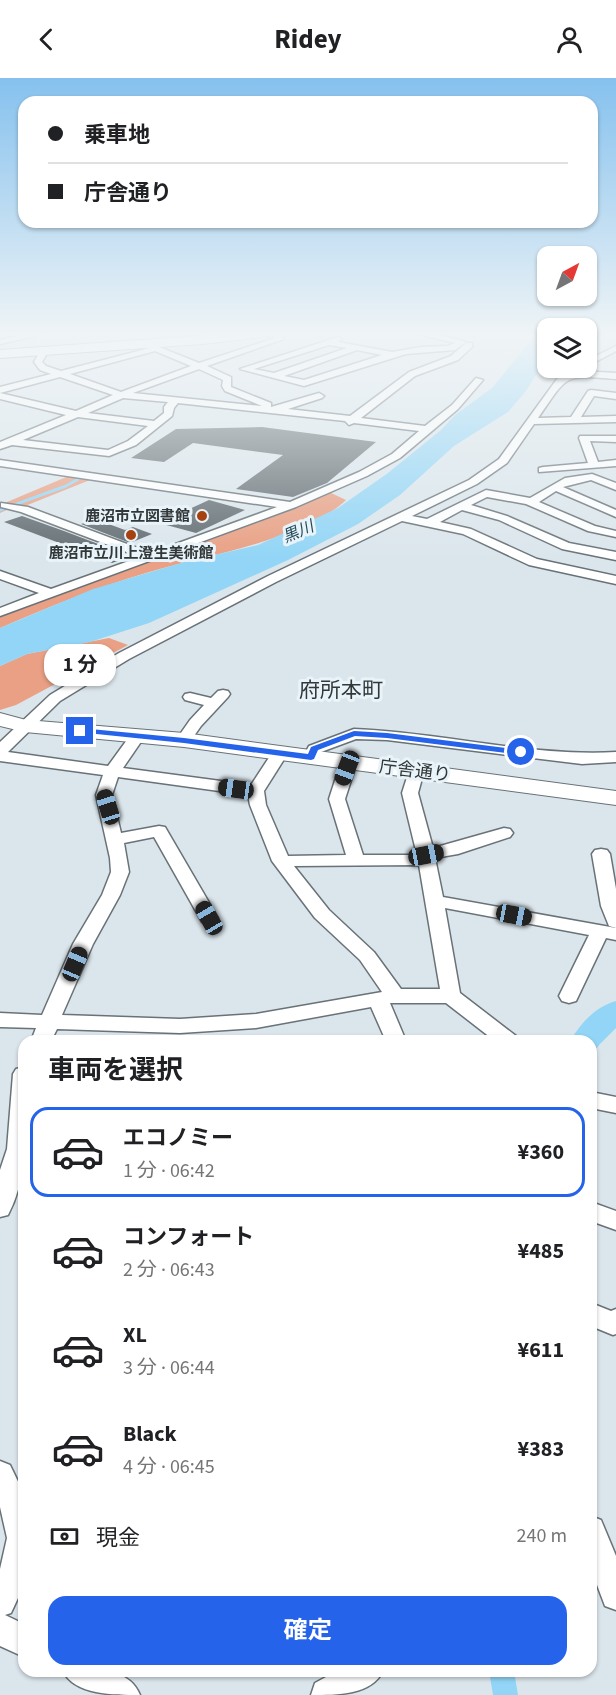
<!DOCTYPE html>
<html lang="ja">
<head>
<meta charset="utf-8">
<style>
	:root { --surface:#fff; --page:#f6f6f6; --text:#202124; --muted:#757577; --line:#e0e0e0; --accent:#2563eb }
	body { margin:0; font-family:"Source Sans 3","Noto Sans JP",sans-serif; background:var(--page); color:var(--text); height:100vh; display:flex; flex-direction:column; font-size:22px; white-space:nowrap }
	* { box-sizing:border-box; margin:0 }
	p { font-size:20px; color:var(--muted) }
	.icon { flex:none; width:33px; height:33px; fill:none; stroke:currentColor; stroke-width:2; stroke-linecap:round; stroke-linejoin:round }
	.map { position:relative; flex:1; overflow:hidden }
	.panel { position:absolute; left:18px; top:957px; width:579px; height:642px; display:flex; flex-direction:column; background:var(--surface); border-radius:18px; box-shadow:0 2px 4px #0004 }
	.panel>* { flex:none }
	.banner { position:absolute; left:18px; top:18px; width:580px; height:132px; border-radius:18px; box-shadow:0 2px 4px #0004; display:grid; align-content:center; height:132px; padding:0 30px; background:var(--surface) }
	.needle { width:39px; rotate:41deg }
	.buttons { position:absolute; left:537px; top:168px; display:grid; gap:12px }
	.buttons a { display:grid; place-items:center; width:60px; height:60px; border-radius:12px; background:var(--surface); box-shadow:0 2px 4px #0004; font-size:30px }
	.end { position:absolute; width:27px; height:27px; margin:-14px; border:8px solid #2563eb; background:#fff; box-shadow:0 0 0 3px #fff }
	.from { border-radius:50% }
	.bubble { position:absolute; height:42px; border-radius:18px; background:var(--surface); box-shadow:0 2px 4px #0004; font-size:20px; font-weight:700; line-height:42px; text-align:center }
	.car { position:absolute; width:18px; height:36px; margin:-18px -9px; border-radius:8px; box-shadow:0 0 4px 2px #0007; background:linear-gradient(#222 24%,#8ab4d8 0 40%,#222 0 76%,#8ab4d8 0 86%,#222 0) }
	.banner b { display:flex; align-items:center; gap:21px; height:57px; font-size:22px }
	.banner b+b { border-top:2px solid var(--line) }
	.banner i { width:15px; height:15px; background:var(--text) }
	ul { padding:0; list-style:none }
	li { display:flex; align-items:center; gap:18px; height:90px; margin:0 12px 9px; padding:0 18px; border:3px solid transparent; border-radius:18px }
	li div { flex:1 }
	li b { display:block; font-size:22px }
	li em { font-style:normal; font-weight:700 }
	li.current { border-color:var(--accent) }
	li>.icon { width:54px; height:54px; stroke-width:1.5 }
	h2 { padding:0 30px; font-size:27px; line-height:72px }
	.pay { display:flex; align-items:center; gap:15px; height:66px; padding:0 30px; font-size:22px }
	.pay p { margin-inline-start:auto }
	.primary-button { display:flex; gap:12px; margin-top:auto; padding:12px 30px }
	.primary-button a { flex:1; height:69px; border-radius:18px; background:var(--accent); color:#fff; font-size:24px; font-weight:700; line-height:69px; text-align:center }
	header { display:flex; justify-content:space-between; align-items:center; height:78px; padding:0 30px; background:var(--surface); font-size:27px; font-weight:700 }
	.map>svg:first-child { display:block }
	.green { fill:#e9a084 }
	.water { fill:#92d5f6 }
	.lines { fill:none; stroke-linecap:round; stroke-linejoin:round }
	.stream { stroke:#92d5f6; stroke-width:3 }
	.river { fill:#92d5f6; fill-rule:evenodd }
	.building { fill:#646e73 }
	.minor-casing { stroke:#687277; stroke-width:3 }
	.highway-casing { stroke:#687277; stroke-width:2 }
	.minor { fill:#fff; fill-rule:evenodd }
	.highway { fill:#fff; fill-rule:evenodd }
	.route { fill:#2563eb }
	.poi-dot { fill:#a64210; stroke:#e8f4f9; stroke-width:2 }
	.labels { text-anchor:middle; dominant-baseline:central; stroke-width:6; stroke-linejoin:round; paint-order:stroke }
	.far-poi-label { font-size:15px; font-weight:bold; fill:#323739; stroke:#e8f4f9; text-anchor:end }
	.far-water-label { font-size:16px; font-style:italic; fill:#23495b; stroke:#e8f4f9 }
	.street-label { font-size:18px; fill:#323739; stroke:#e8f4f9 }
	.quarter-label { font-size:21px; fill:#323739; stroke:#e8f4f9 }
</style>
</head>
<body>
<header><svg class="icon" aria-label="back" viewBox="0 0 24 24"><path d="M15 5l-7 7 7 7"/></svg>Ridey<svg class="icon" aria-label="person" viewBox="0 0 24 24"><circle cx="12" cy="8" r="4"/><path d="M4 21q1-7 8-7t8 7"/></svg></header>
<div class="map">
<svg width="616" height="1617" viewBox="0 0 616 1617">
	<rect width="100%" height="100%" fill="#dbe6ec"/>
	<g class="green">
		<path d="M71 397 95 400 25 428H16L0 435V427Z"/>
		<path d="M329 414 346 422C334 434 318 441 303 448 251 472 199 479 146 495 96 510 48 529 0 550V535L213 461Z"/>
		<path d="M109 560 128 567 16 627 0 632V588L27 576Z"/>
	</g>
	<g class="water">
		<path d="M540 255H547V279L526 313 508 334 454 368 400 417 358 446 288 482 149 545 90 564 27 576 0 588V550L93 511 188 483 258 467 338 430 388 395 441 352 455 337 492 310 529 265Z"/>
		<path d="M616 937V950L591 975V963H587L593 952Z"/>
		<path d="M489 1593H514L518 1617H493Z"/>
	</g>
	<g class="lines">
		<path class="stream" d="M0 432 66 408 80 400"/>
		<path class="river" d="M616 923V949L604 959 597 970 591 972V963H570C581 945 595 929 616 923Z"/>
	</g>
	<g class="building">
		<path d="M262 349 376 364 327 405 293 419 236 411 283 377 193 365 164 384 131 380 176 351Z"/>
		<path d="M209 422 245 432 196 455 159 445Z"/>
		<path d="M22 438 64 453 130 478 112 485 4 444Z"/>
		<path d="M95 441 125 452 133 449 152 456 130 465 81 446Z"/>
	</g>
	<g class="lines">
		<g class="minor-casing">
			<g id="minor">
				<path d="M29 255H47L0 266V262Z"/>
				<path d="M271 255H280L284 261 207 288 231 299V309L271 325V329L319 315 324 318 322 320 288 331 350 338 409 294 451 278 466 265H472V269L458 282 415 298 361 340 425 348 452 327 476 300 483 302 458 331 400 380 367 398 296 429 0 538V530L39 515 0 501V493L51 511 140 479 21 434 1 429V425L28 429 151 475 277 429 0 388V382L290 424 359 394 392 376 419 353 354 345 349 347 345 343 178 325 174 330 172 338 136 367 109 378 12 367 0 371V364L66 337 0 321V315L76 333 113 317 60 299 0 315V309L51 296 40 292 34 284 42 270 49 272 42 284 46 288 61 293 142 272 151 269V265L155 263 159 265V269L199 285 275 260ZM155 273 191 288 121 314 70 296ZM199 291 223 302 222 308 225 313 262 328 133 315ZM123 320 168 324 164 329V335L154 343 88 335ZM78 339 148 348 128 363 108 372 23 362Z"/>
				<path d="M414 255H432L466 264 455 272 406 276 304 308 240 291 338 259 342 261 338 264 392 274 421 269 448 268 455 265ZM329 267 347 270 274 295 254 291ZM357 272 382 277 304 302 284 298Z"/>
				<path d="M593 255H602L586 267V260Z"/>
				<path d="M616 268V273L586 289V283Z"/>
				<path d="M576 290H585L582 293 616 295V301C562 297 569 296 538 340L571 339 588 313 591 312 616 315V321L594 318 581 339 616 338V344L534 346 507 385 477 406 412 438 427 441 486 412 530 420 565 400 592 396 616 405V412L591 402 563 409 616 432V439L556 413 539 424 595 448 616 453V459L588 453 526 426 487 419 471 427 507 438 569 465 616 474V482L562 471 499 442 462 432 440 444 471 451 537 481 616 498V506L529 487 463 456 402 443 276 504 129 581 60 623 8 674 108 688 132 655 137 653 145 658 123 690 251 707 274 672H286L288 675 264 713 266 727 288 778 346 777 329 721 341 684 349 679 357 684 345 721 363 777H417L402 715 410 690H422L424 693 418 715 433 770 504 750 510 751 513 755 510 759 458 776 435 780 443 819 616 850V862L606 860 576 923 569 925 562 923 559 918 589 857 445 830 460 915 516 958 519 963H495L446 925H390L406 963H386L371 929 256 950 180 955 57 951 51 963H31L36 950 0 949V935L42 937 73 866 102 817 111 794 110 780 96 717 103 697 0 683V664L50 617 119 575 268 498 469 402 499 381 557 301ZM118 699 248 717 250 727 272 783 315 840 360 882 382 914 256 936 180 941 62 937 93 866 120 817 129 794 124 765 154 759 202 844H216L218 840 165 749 159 748 121 755 112 717ZM419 787 440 911H401L374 874 329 832 294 788Z"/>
				<path d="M580 358H616V364L590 363 598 384 616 382V388L539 394V390L543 389 588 385 579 360Z"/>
				<path d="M223 612 228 613 230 616 228 619 201 648 189 665H179L176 662 190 642 204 627 185 622 183 619 185 616 190 615 211 620 218 613Z"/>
				<path d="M354 651C441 654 529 679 616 674V684L582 686 387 662 356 661 321 674 317 682 311 684 303 679 309 668Z"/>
				<path d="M601 771 607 772 610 776 616 811V850L609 848 601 828 592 776 595 772Z"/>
				<path d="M24 989C24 1037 32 1092 8 1137L0 1139V1092L7 1071 13 996 16 991Z"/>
				<path d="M591 1014 616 1019V1035L591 1030Z"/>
				<path d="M591 1124 616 1133V1152L591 1143Z"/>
				<path d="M591 1225 611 1233 616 1231V1256L613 1257 591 1248Z"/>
				<path d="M0 1383 10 1387 24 1416V1507L11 1535 5 1537 24 1546V1579L0 1568V1491L7 1460 0 1429Z"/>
				<path d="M591 1438 601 1442 616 1478V1532L605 1528 591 1491Z"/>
				<path d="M63 1593C90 1593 128 1587 140 1617 113 1617 75 1617 63 1593Z"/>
				<path d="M337 1593H383C371 1617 338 1617 311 1617L315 1605Z"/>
			</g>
		</g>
		<g class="highway-casing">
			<g id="highway">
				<path d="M239 255H275L270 258 203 266 0 280V272Z"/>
				<path d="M0 635 26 642 184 655 616 713V727L184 669 25 654 0 648Z"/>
			</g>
		</g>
		<use href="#minor" class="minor"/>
		<use href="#highway" class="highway"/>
	</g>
	<linearGradient id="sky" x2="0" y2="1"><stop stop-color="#85c1ee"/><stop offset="0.53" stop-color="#eff4f6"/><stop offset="1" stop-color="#eff4f6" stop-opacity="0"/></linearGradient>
	<rect width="616" height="482" fill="url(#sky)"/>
	<path class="route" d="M80 650 184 660 308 676 311 669 354 653 387 655 521 672 525 674 521 677 387 660 355 658 318 672 314 681 311 682 184 665 77 654 76 653Z"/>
	<g class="poi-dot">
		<circle cx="202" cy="438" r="6"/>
		<circle cx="131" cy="457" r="6"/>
	</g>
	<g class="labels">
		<g class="far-poi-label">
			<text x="190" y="438">鹿沼市立図書館</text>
			<text x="131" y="475" text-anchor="middle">鹿沼市立川上澄生美術館</text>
		</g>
		<g class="far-water-label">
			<text transform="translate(298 454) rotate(-23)">黒川</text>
		</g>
		<g class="street-label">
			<text transform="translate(415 693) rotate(7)">庁舎通り</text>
		</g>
		<g class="quarter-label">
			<text x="341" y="612">府所本町</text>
		</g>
	</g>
</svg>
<div class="buttons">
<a><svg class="needle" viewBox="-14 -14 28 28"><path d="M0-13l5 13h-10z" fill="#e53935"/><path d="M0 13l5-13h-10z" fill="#757577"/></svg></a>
<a><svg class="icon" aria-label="layers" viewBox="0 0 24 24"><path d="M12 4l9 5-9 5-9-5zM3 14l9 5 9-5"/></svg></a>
</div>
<i class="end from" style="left:521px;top:674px"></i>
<i class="end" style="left:80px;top:653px"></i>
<div class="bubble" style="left:44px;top:566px;width:72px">1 分</div>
<i class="car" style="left:347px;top:690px;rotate:201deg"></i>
<i class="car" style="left:236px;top:711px;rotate:278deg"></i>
<i class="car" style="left:108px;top:729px;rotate:343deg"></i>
<i class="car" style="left:426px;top:777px;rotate:79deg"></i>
<i class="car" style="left:514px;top:837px;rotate:101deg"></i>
<i class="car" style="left:209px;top:840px;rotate:330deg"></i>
<i class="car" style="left:75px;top:886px;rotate:23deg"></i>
<div class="banner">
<b><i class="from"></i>乗車地</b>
<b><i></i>庁舎通り</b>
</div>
<section class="panel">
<h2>車両を選択</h2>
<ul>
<li class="current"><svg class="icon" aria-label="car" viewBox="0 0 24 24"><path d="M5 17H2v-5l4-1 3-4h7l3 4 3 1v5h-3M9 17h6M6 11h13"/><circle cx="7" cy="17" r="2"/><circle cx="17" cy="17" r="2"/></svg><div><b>エコノミー</b><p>1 分 · 06:42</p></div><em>¥360</em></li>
<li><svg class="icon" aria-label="car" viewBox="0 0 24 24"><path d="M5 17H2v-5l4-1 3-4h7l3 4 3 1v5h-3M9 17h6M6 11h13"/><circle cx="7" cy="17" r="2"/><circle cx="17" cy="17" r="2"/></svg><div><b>コンフォート</b><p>2 分 · 06:43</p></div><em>¥485</em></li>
<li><svg class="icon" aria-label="car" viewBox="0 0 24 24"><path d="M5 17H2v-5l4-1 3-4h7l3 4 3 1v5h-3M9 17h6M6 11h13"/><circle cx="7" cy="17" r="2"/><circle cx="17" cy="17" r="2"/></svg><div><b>XL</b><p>3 分 · 06:44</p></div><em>¥611</em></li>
<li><svg class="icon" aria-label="car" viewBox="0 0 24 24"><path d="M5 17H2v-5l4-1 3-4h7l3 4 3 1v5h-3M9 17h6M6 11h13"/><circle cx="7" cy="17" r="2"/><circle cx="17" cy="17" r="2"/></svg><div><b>Black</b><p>4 分 · 06:45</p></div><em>¥383</em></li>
</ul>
<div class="pay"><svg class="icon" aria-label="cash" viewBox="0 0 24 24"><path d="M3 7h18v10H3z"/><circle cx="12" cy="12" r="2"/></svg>現金<p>240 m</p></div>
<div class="primary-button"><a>確定</a></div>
</section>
</div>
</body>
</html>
